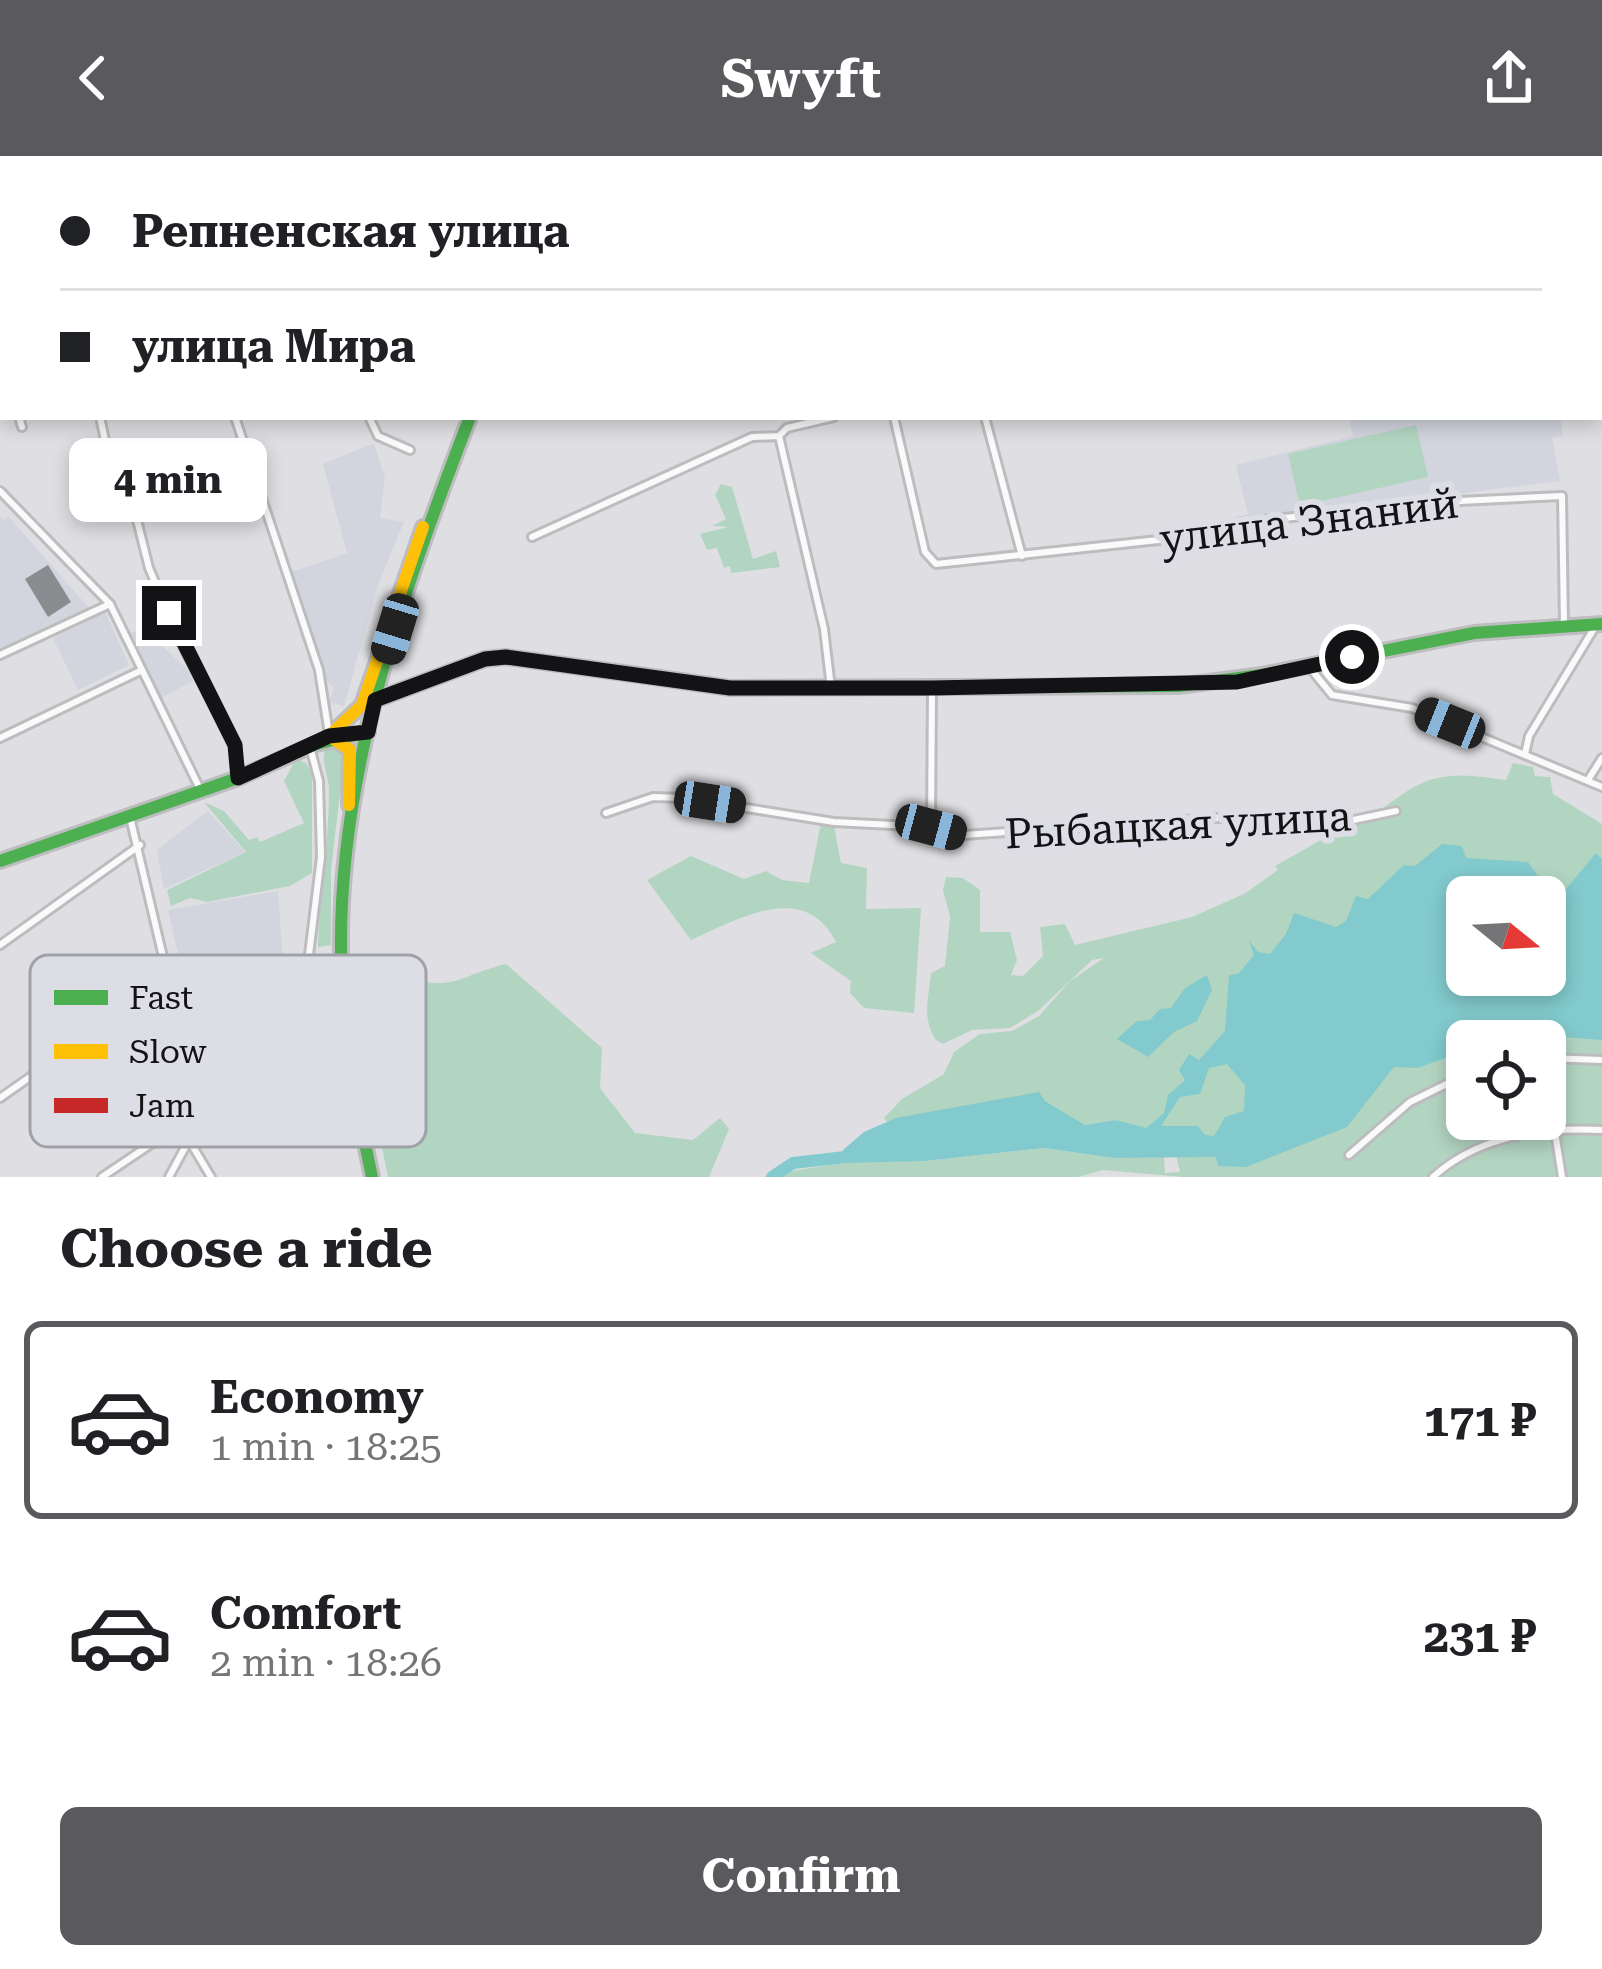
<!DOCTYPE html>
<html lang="en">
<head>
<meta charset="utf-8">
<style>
	:root { --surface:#fff; --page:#f6f6f6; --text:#202124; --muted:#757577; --line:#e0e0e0; --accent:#5a5a5e }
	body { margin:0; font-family:"Roboto Serif",serif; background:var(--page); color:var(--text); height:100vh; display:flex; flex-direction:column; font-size:45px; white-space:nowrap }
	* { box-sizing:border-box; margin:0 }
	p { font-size:39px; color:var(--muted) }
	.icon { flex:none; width:66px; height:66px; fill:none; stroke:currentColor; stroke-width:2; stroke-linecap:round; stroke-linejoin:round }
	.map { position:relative; height:1021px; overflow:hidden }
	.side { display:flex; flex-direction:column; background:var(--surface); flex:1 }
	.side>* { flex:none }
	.hud { position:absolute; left:0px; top:0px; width:1602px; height:264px; box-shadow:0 6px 18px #0003; display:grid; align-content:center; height:264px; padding:0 60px; background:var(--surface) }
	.needle { width:78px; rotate:108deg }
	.controls { position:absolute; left:1446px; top:720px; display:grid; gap:24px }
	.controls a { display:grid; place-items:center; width:120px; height:120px; border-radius:18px; background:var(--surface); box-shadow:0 6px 18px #0003; font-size:60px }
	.end { position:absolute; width:54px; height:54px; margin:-27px; border:15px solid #131316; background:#fff; box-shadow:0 0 0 6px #fff }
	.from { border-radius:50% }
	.bubble { position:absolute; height:84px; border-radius:18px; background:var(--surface); box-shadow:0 6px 18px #0003; font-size:39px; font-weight:700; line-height:84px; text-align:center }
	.car { position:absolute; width:36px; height:72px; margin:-36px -18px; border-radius:15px; box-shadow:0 0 9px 3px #0007; background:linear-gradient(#222 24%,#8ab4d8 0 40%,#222 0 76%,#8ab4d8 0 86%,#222 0) }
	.hud b { display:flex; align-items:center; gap:42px; height:114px; font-size:45px }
	.hud b+b { border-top:3px solid var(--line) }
	.hud i { width:30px; height:30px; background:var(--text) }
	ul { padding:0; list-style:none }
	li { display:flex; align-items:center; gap:36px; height:198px; margin:0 24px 18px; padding:0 36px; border:6px solid transparent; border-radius:18px }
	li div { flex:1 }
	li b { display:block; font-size:45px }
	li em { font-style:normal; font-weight:700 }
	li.on { border-color:var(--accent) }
	li>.icon { width:108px; height:108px; stroke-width:1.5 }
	h2 { padding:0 60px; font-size:54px; line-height:144px }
	.action { display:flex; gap:24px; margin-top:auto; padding:24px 60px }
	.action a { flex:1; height:138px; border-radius:18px; background:var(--accent); color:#fff; font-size:48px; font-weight:700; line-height:138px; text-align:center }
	header { display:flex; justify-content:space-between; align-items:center; height:156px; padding:0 60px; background:var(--accent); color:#fff; font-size:54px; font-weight:700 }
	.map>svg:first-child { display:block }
	.built { fill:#d2d4de }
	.green { fill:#b2d5c1; fill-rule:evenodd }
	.water { fill:#82cacd; fill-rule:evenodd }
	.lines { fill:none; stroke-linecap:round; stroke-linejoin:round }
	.river { stroke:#82cacd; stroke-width:12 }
	.building { fill:#8b8c8f }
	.street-casing { stroke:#bdbdbf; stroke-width:12 }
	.fast-casing { stroke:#bdbdbf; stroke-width:18 }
	.slow-casing { stroke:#bdbdbf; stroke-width:18 }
	.jam-casing { stroke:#bdbdbf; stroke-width:18 }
	.street { stroke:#fafafb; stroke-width:6 }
	.fast { stroke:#4caf50; stroke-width:12 }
	.slow { stroke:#ffc107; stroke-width:12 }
	.jam { stroke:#c62828; stroke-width:12 }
	.route { stroke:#131316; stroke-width:15 }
	.labels { text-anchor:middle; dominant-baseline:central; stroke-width:12; stroke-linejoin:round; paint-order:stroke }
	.street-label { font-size:42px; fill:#131316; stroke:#dddee5 }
	.key { fill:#dddee5; stroke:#a0a1a7; stroke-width:3 }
	.key-label { font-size:33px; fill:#131316 }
</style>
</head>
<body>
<header><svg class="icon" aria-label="back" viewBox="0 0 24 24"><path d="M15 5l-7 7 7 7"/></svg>Swyft<svg class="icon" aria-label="share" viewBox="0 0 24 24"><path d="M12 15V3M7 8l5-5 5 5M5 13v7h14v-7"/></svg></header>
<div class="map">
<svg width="1602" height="1021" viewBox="0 0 1602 1021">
	<rect width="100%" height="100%" fill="#dfdfe3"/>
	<g class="built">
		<path d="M1349 261H1560L1563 279 1552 282 1560 325 1249 363 1236 309 1353 280Z"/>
		<path d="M374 287 385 321 380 362 404 366 379 426 344 550 329 546 334 532 322 520 289 417 347 397 323 308Z"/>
		<path d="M0 359 3 364 9 361 90 453 0 494Z"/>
		<path d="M105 456 129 509 78 534 53 482Z"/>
		<path d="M142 471 189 515 193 525 159 543 128 479Z"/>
		<path d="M208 655 245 696 164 733 157 694Z"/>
		<path d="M278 735 284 822 235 855 202 809 184 824 168 754Z"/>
	</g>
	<g class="green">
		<path d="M1416 269 1428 321 1300 350 1288 298Z"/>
		<path d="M164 292 167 298 179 295 196 346 165 356 155 328 138 334 127 302Z"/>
		<path d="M721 328 732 331 753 403 776 395 780 411 731 417 730 410 724 412 717 392 707 394 700 378 728 371 712 370 726 363 715 339Z"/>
		<path d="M328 588 341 595 344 603 331 714V789L318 791C319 739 329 687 329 635 329 616 318 605 328 588Z"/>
		<path d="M296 603 306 607 312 618V717L290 730 207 746 190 742 171 750 167 734 246 696 204 646 224 655 249 684 257 681 260 686 304 667 284 625Z"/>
		<path d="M1513 607 1533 611 1535 620 1550 621 1553 638 1602 668V1021H1183L1103 1014 1078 1021H781L791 1015 856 1005H925L1044 992 1114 1002 1164 1001 1165 1017 1180 1016 1169 971 1139 972 1115 964 1085 969 1045 945 896 962 889 968 884 962 902 943 944 918 954 896 980 878 1012 875 1039 860 1070 825 1104 802 1092 804 1038 855 1010 872 972 874 943 888 936 884C921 861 929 842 931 817L945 810 950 761 943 734 946 721 963 722 980 734V776H1010L1017 804 1011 819 1023 820 1043 800 1040 771 1065 768 1075 789 1192 761 1244 738 1278 714 1275 710 1321 684V674C1368 675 1384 645 1422 627 1449 615 1478 620 1506 624ZM1467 741H1545V819H1467ZM1467 885H1545V963H1467Z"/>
		<path d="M821 667 834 670 841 707 867 712 866 753 921 752 914 857 864 852 850 837 851 825 811 797 836 786C804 723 737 764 691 784L647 724 691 700 744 723 766 715 782 724 809 727Z"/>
		<path d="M506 808 602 892 600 932 635 977 693 984 720 962 729 973 709 1021H388L362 893 386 875 394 833 401 821C459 836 456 820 506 808Z"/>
	</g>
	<g class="water">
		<path d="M1442 688 1462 690 1466 702 1528 706 1549 735 1561 739 1596 697 1602 703V884L1538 879 1526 885H1467V894L1418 912 1394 911 1347 971 1246 1011 1218 1010 1216 1001 1114 1002 1044 992 925 1005 842 1007 843 994 864 976 896 962 1039 936 1045 945 1085 969 1115 964 1146 972 1164 957 1168 939 1185 924 1179 914 1189 898 1199 904 1225 875 1229 819 1238 818 1254 799 1249 784 1258 796 1270 798 1286 778 1294 757 1336 771 1346 765 1356 740 1368 743 1404 709 1415 710ZM1545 741V819H1467V741ZM1227 908 1245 929 1244 955 1225 961 1214 980 1205 979 1198 970H1161L1180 941 1200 938 1209 912Z"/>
		<path d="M1207 819 1212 834 1197 865 1174 876 1148 901 1117 883 1137 865 1150 864 1160 853 1171 852 1185 832Z"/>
	</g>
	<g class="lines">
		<path class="river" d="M772 1021 793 1007 854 1000"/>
	</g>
	<path class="building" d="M48 409 71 446 48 461 25 423Z"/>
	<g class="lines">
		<g class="street-casing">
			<g id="street">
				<path d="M14 0 15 3"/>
				<path d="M148 0 149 3"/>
				<path d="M280 0 281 3"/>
				<path d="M413 0 414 3"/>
				<path d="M471 0V3"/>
				<path d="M868 0 869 3"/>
				<path d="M1254 0 1255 3"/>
				<path d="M1545 0 1546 3"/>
				<path d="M762 3 775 0"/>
				<path d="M1409 3 1424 0"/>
				<path d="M1599 107H1602"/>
				<path d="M0 206 3 214"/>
				<path d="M19 261 22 271"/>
				<path d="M100 261 106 289 137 364 149 412 179 483 235 589 238 622"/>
				<path d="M235 261 319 514 329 578"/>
				<path d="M369 261 378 280 410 294"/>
				<path d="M894 261 925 396 936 408 1186 381 1241 366 1460 345 1562 340 1564 468"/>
				<path d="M985 261 1022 400"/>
				<path d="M779 280 824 473 831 532"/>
				<path d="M0 335 110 448"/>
				<path d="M532 381 752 281 779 280 787 272 834 261"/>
				<path d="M0 499 110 448 200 633"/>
				<path d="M1310 512 1332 539 1412 552 1602 631"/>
				<path d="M0 582 140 515"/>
				<path d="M1525 598 1529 580 1595 471"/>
				<path d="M1588 624 1602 602"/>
				<path d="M606 657 653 641 684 642 834 666 931 671 963 679 1213 662H1267L1325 670 1396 655"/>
				<path d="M931 671 932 533"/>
				<path d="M0 789 140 689"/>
				<path d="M1545 902 1602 904"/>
				<path d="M1545 912 1562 1021"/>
				<path d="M0 942 147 839 167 818 130 661"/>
				<path d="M189 984 211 1021"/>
				<path d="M1349 999 1410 946 1467 918"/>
				<path d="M102 1021 288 896 299 880 321 701 319 625 310 591"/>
				<path d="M169 1021 189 984 184 965"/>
				<path d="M1433 1021C1479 979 1542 971 1602 974"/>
			</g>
		</g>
		<g class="fast-casing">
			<g id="fast">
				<path d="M573 3 575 0"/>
				<path d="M646 520 730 532 1178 530 1262 519 1474 477 1602 468"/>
				<path d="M0 705 238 622 316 588 368 576"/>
				<path d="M372 1021C356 946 343 871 341 794 339 610 405 430 470 261"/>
			</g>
		</g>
		<g class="slow-casing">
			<path id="slow" d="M349 649 350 594 329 580 362 549 423 371"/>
		</g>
		<g class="jam-casing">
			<path id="jam" d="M375 544 485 503 506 501 646 520"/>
		</g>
		<use href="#street" class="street"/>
		<use href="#fast" class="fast"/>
		<use href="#slow" class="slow"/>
		<use href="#jam" class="jam"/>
	</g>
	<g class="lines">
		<path class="route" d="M169 457 235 589 238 622 329 580 368 576 375 544 485 503 506 501 730 532H932L1237 526 1352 501"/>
	</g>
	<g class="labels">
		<g class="street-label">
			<text transform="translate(1309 365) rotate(-7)">улица Знаний</text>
			<text transform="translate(1178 669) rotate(-3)">Рыбацкая улица</text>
		</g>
	</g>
	<rect x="30" y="799" width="396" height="192" rx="18" class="key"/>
	<rect x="54" y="834" width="54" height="15" fill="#4caf50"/>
	<rect x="54" y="888" width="54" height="15" fill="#ffc107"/>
	<rect x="54" y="942" width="54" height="15" fill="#c62828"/>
	<g class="key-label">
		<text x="129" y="853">Fast</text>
		<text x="129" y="907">Slow</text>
		<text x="129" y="961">Jam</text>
	</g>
</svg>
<div class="controls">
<a><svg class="needle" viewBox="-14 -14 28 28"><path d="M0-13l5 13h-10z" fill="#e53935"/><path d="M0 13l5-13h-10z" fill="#757577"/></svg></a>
<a><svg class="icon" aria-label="locate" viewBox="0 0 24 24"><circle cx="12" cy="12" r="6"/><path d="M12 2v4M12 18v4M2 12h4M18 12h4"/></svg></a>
</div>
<i class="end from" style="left:1352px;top:501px"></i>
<i class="end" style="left:169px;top:457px"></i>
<div class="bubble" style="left:69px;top:282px;width:198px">4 min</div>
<i class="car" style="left:395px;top:473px;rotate:197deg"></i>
<i class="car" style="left:1450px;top:567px;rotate:292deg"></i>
<i class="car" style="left:710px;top:646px;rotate:99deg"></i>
<i class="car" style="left:931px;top:671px;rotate:105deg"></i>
<div class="hud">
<b><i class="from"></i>Репненская улица</b>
<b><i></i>улица Мира</b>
</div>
</div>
<section class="side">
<h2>Choose a ride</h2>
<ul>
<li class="on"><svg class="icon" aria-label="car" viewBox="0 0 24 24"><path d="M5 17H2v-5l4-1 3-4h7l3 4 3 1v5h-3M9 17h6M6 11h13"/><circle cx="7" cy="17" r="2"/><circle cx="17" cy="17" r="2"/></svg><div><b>Economy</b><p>1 min · 18:25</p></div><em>171 ₽</em></li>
<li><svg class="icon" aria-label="car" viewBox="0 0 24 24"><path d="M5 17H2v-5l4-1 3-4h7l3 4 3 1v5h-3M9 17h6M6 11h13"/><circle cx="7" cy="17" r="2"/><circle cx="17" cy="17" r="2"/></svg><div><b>Comfort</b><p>2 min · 18:26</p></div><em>231 ₽</em></li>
</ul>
<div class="action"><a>Confirm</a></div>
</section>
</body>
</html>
